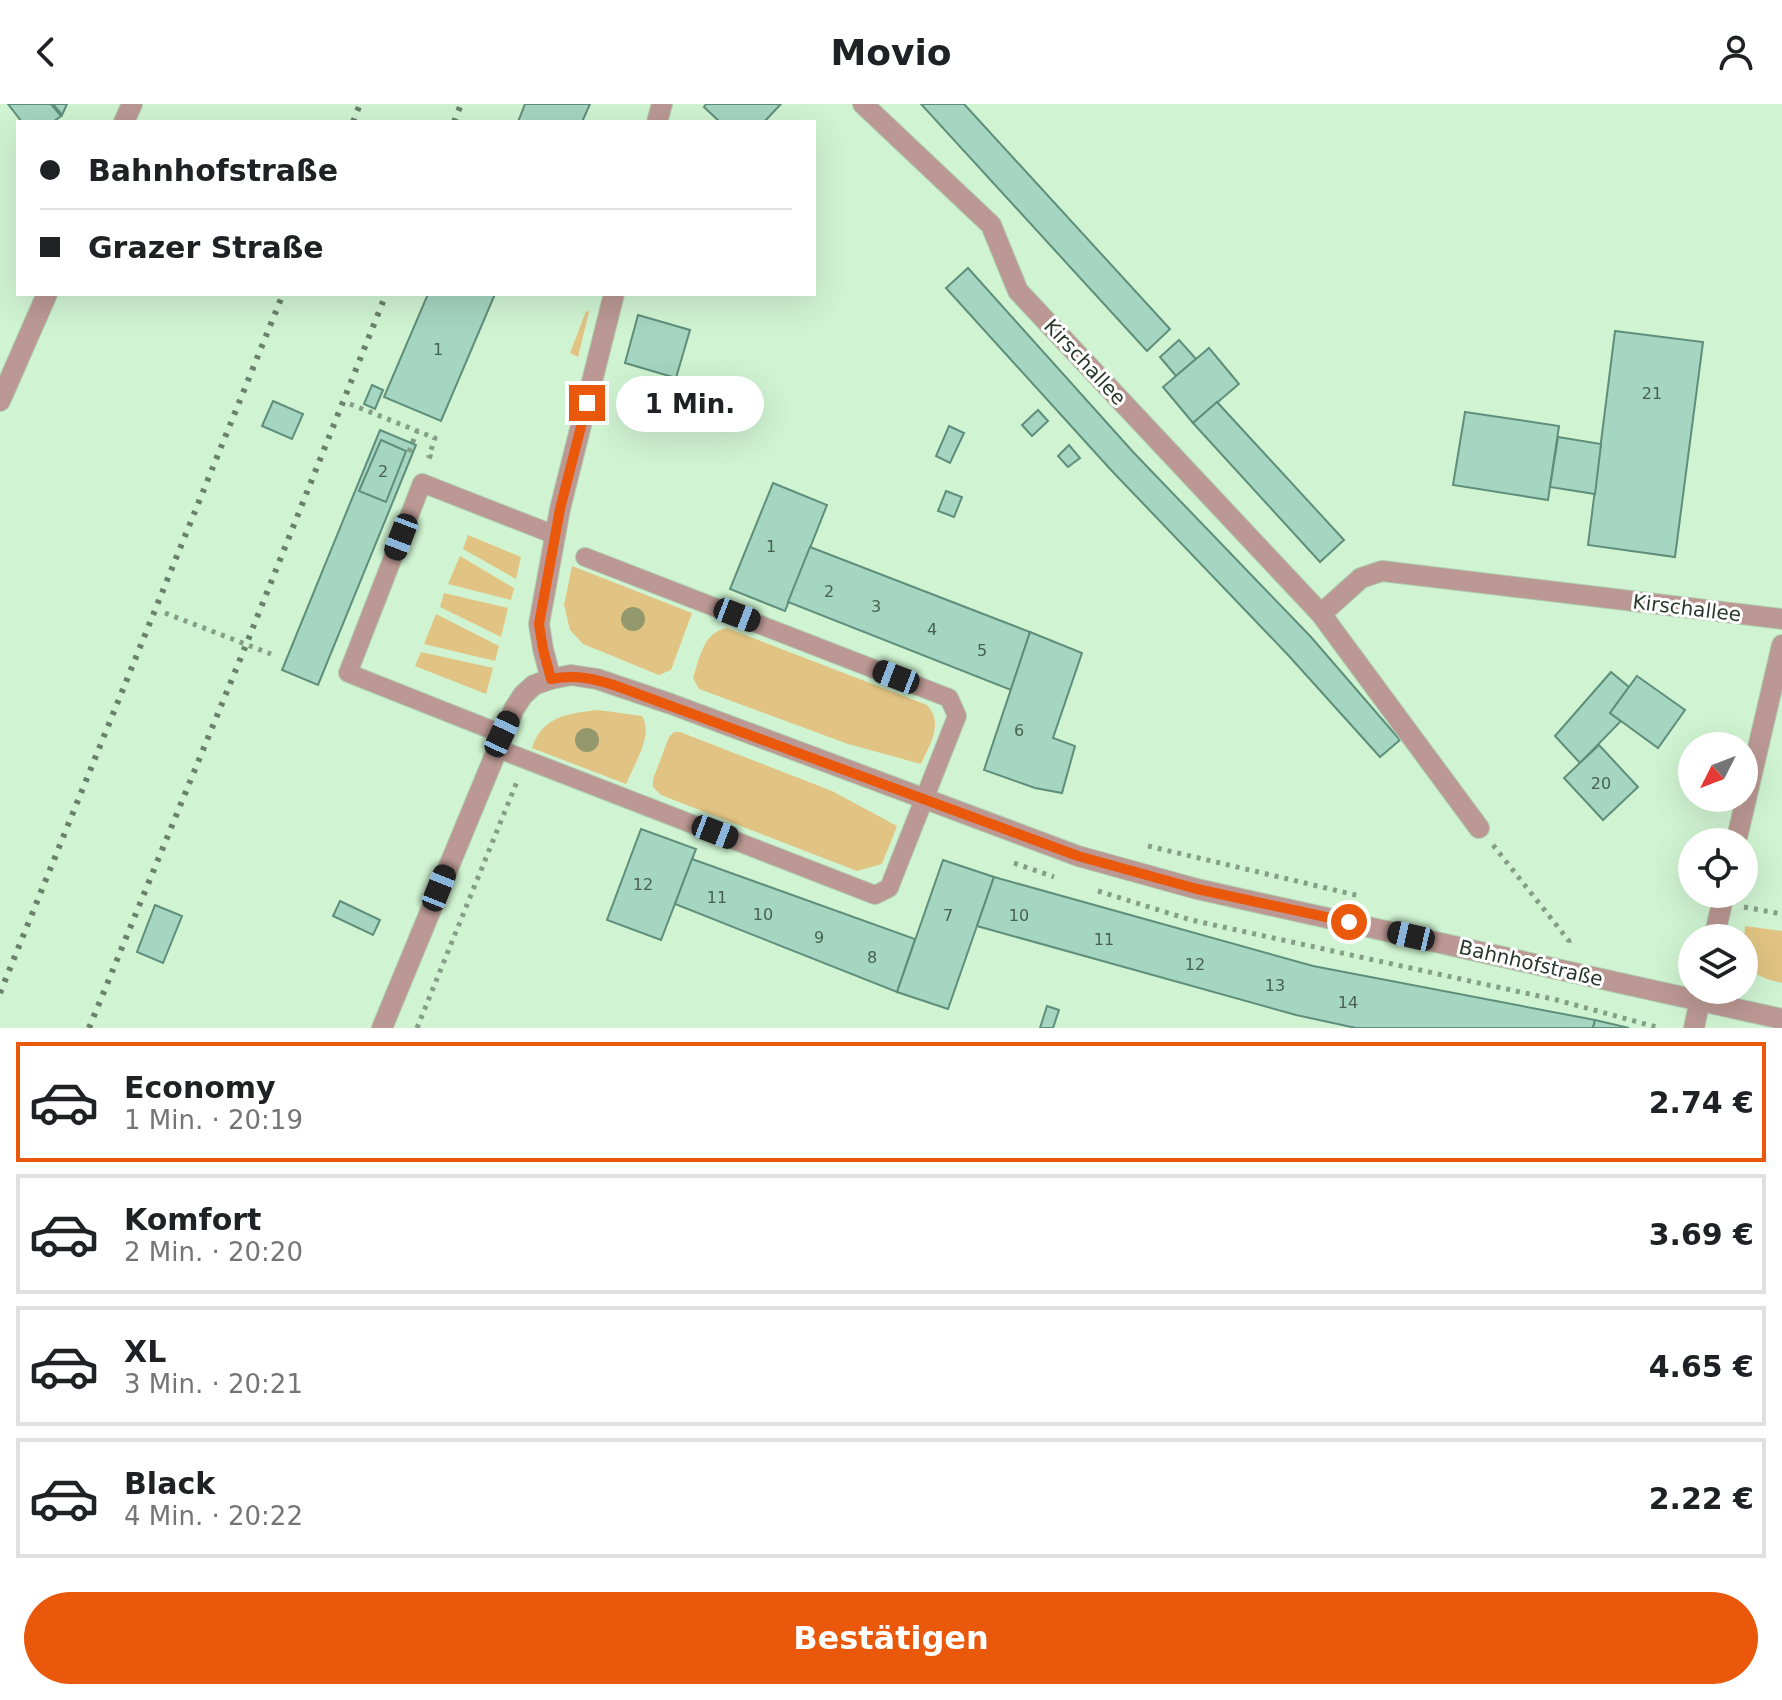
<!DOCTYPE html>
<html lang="de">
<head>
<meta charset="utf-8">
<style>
	:root { --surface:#fff; --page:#f2f2f2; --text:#202124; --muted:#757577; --line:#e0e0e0; --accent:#ea580c }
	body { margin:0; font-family:"DejaVu Sans",sans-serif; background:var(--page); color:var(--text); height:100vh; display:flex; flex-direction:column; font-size:30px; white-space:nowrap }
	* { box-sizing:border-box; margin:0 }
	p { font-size:26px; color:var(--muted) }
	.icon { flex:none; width:44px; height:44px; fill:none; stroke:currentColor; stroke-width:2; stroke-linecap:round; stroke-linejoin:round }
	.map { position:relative; height:924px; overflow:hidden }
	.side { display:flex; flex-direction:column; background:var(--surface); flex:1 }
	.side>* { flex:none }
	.top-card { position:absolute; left:16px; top:16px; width:800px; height:176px; border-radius:0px; box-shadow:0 8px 32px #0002; display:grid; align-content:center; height:176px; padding:0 24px; background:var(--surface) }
	.needle { width:52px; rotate:228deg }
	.tools { position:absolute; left:1678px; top:628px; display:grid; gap:16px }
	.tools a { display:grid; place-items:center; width:80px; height:80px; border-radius:50%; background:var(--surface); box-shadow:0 8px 32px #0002; font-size:40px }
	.end { position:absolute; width:36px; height:36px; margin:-18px; border:10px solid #ea580c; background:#fff; box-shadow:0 0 0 4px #fff }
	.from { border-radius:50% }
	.bubble { position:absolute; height:56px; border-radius:28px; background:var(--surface); box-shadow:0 8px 32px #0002; font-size:26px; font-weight:700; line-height:56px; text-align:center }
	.car { position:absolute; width:24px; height:48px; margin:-24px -12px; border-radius:10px; box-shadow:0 0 6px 2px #0007; background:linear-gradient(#222 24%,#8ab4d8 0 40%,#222 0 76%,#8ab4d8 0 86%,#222 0) }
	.top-card b { display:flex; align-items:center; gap:28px; height:76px; font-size:30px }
	.top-card b+b { border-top:2px solid var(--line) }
	.top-card i { width:20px; height:20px; background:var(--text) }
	ul { padding:14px 0 0; list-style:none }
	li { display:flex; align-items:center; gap:24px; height:120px; margin:0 16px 12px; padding:0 8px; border:4px solid var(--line); border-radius:0px }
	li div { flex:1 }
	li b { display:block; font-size:30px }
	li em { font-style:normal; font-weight:700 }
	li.selected { border-color:var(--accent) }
	li>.icon { width:72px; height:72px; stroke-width:1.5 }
	.action { display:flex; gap:16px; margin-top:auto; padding:16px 24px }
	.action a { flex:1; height:92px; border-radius:48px; background:var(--accent); color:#fff; font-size:32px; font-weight:700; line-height:92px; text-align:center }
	header { display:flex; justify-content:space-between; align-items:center; height:104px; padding:0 24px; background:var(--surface); font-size:36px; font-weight:700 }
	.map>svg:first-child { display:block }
	.green { fill:#e1c483 }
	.building { fill:#a5d6c1; stroke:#5f8e7b; stroke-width:2 }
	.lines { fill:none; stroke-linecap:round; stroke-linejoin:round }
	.service-casing { stroke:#afceb0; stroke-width:20 }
	.minor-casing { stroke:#afceb0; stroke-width:22 }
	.tertiary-casing { stroke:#afceb0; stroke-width:22 }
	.path { stroke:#849f86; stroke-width:5; stroke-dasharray:4 6; stroke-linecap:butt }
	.service { stroke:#bb9893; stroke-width:18 }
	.minor { stroke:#bb9893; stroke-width:20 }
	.tertiary { stroke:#bb9893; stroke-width:20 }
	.rail { stroke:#69806a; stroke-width:6; stroke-dasharray:4 8; stroke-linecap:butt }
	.tree { fill:#94996d }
	.route { stroke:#ea580c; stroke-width:10 }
	.labels { text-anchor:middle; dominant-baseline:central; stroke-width:6; stroke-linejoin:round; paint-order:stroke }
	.number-label { font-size:16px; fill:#486050 }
	.street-label { font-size:20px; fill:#29382a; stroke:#fff }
</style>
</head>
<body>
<header><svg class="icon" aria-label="back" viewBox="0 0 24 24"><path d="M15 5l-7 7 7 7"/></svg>Movio<svg class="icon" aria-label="person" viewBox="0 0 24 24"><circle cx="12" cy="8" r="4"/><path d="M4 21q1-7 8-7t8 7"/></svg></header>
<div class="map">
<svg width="1782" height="924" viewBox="0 0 1782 924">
	<rect width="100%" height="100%" fill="#d0f4d2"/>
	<g class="green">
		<path d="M586 207 589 208 578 253 570 249Z"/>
		<path d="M468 431 521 453 516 475 463 445Z"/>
		<path d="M460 452 514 484 511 496 448 480Z"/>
		<path d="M572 462 692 509 671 566 659 571 583 540 570 526 564 501Z"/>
		<path d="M444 489 508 504 501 533 440 503Z"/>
		<path d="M436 510 499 542 495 557 424 540Z"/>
		<path d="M727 524 927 601C944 621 930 639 921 660L848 640 699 585 693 574C700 554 703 528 727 524Z"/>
		<path d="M421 548 493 564 486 590 415 562Z"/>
		<path d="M598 606 642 612C654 631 634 660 626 680L532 644C542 612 569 609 598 606Z"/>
		<path d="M674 628H680L832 687 897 722 882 760 857 767 661 691 653 683V675L669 633Z"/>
		<path d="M1745 822 1782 827V879C1744 871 1742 858 1745 822Z"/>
	</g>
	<g class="building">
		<path d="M8 0H51L61 12 53 18H22Z"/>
		<path d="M53 0H67L62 11Z"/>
		<path d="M525 0H590L582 18H518Z"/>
		<path d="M706 0H781L764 18H720L704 3Z"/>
		<path d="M921 0H964L1170 225 1147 247Z"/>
		<path d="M968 164 1134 349 1311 533 1400 636 1380 653 1289 552 1111 366 946 184Z"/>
		<path d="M428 190H495L441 317 384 293Z"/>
		<path d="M638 211 690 226 676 274 625 259Z"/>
		<path d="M1615 227 1703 238 1675 453 1588 441Z"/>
		<path d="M1179 236 1196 255 1176 272 1160 253Z"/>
		<path d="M1209 244 1239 280 1193 319 1163 283Z"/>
		<path d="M372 281 383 286 375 305 364 300Z"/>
		<path d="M273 297 303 310 292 335 262 322Z"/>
		<path d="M1217 298 1344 436 1320 458 1193 319Z"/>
		<path d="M1038 306 1048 317 1032 332 1022 321Z"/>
		<path d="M1465 308 1559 322 1548 396 1453 381Z"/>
		<path d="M949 322 964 329 950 359 936 352Z"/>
		<path d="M380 326 416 341 318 581 282 566Z"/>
		<path d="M1558 333 1601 340 1595 390 1550 383Z"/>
		<path d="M381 336 406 347 386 398 359 387Z"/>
		<path d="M1069 341 1080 354 1068 363 1058 352Z"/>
		<path d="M773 379 827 401 785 507 730 485Z"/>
		<path d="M946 387 962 393 954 413 938 407Z"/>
		<path d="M810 443 1030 528 1011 586 788 498Z"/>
		<path d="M1030 528 1082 549 1053 634 1075 642 1062 689 1035 684 984 666Z"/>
		<path d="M1611 568 1629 583 1610 609 1621 617 1580 659 1555 632Z"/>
		<path d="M1637 572 1685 606 1658 644 1610 609Z"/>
		<path d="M1599 641 1638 683 1603 716 1564 674Z"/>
		<path d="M641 725 696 745 661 836 607 816Z"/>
		<path d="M692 755 915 835 897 888 675 800Z"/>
		<path d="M943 756 994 773 948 905 897 888Z"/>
		<path d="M994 773 1313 862 1595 916 1593 924H1356L1296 911 977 822Z"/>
		<path d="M340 797 380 816 373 831 333 812Z"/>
		<path d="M155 801 182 812 163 859 137 848Z"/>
		<path d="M1047 902 1059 906 1053 924H1040Z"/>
		<path d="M1595 916 1629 924H1593Z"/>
	</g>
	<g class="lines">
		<g class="service-casing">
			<g id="service">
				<path d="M502 630 348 569 422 379 555 431"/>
				<path d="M496 644 875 791 889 784 957 612 949 594 585 453"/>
			</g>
		</g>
		<g class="minor-casing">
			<g id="minor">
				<path d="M863 0 991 121 1018 187 1321 510 1479 724"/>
				<path d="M124 18 132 0"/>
				<path d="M657 18 662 0"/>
				<path d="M0 297 47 190"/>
				<path d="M1321 510 1361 474 1382 467 1782 515"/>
				<path d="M551 575 543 545 539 520 560 405 614 190"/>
				<path d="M1736 738 1782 541"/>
				<path d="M1714 834 1724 790"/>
				<path d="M1694 924 1702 886"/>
			</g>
		</g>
		<g class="tertiary-casing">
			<path id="tertiary" d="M382 924 514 605 523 591 534 581 551 575 571 571 597 575 671 600 1078 752 1197 785 1782 915"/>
		</g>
		<g class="path">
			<path d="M350 300 435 334 429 352 437 355"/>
			<path d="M409 348 417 327"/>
			<path d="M165 509 271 550"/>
			<path d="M1493 741 1569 837 1568 844"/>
			<path d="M1148 742 1360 792"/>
			<path d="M1014 759 1054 773"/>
			<path d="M1098 787 1191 816 1557 896 1660 924"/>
			<path d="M1744 803 1782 810"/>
			<path d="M417 924 518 675"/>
		</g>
		<use href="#service" class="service"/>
		<use href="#minor" class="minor"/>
		<use href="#tertiary" class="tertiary"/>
		<g class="rail">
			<path d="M353 18 360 0"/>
			<path d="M454 18 461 0"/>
			<path d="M0 889 283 190"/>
			<path d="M89 924 246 541 386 190"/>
		</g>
	</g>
	<g class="tree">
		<circle cx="633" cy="515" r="12"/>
		<circle cx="587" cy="636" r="12"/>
	</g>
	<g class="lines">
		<path class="route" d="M587 299 560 405 539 520 543 545 551 575C577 570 597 575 622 584L1078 752 1197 785 1349 818"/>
	</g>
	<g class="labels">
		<g class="number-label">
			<text x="438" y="245">1</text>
			<text x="1652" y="289">21</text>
			<text x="383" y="367">2</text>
			<text x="771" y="442">1</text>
			<text x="829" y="487">2</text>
			<text x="876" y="502">3</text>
			<text x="932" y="525">4</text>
			<text x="982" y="546">5</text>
			<text x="1019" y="626">6</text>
			<text x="1601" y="679">20</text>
			<text x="643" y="780">12</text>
			<text x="717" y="793">11</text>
			<text x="763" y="810">10</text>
			<text x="948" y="811">7</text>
			<text x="1019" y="811">10</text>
			<text x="819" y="833">9</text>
			<text x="1104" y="835">11</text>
			<text x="872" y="853">8</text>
			<text x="1195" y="860">12</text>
			<text x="1275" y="881">13</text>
			<text x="1348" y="898">14</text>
		</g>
		<g class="street-label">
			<text transform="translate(1085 258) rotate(47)">Kirschallee</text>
			<text transform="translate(1687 504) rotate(7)">Kirschallee</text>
			<text transform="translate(1531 859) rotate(13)">Bahnhofstraße</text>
		</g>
	</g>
</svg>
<div class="tools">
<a><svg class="needle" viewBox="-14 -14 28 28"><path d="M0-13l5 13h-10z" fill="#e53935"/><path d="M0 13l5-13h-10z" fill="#757577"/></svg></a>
<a><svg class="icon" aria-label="locate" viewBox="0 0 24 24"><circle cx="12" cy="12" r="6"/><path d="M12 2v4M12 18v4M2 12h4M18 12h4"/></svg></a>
<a><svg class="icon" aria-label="layers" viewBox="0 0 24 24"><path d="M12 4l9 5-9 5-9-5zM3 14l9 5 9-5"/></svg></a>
</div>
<i class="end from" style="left:1349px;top:818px"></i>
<i class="end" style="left:587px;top:299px"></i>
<div class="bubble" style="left:616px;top:272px;width:148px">1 Min.</div>
<i class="car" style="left:401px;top:433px;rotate:201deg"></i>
<i class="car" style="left:737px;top:511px;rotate:111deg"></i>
<i class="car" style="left:896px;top:573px;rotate:291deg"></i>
<i class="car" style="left:502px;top:630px;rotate:25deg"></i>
<i class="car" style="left:715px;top:728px;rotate:111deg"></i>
<i class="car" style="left:439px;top:784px;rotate:22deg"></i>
<i class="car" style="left:1411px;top:832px;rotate:283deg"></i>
<div class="top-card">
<b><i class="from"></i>Bahnhofstraße</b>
<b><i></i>Grazer Straße</b>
</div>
</div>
<section class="side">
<ul>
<li class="selected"><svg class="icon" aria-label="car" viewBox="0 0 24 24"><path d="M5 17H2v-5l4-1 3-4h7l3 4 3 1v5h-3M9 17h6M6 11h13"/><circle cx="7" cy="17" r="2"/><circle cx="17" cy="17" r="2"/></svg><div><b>Economy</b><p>1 Min. · 20:19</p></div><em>2.74 €</em></li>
<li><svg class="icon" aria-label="car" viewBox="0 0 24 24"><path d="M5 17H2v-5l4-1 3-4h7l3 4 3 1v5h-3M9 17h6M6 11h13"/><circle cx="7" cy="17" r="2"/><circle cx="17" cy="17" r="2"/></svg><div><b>Komfort</b><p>2 Min. · 20:20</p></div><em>3.69 €</em></li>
<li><svg class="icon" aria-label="car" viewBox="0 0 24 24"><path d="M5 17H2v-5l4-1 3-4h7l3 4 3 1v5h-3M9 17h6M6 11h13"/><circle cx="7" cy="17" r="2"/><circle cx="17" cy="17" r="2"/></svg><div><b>XL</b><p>3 Min. · 20:21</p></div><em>4.65 €</em></li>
<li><svg class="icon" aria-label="car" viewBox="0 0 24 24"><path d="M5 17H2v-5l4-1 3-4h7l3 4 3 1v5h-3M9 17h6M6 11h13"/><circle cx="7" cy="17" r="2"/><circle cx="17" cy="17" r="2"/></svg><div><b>Black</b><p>4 Min. · 20:22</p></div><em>2.22 €</em></li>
</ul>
<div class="action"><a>Bestätigen</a></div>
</section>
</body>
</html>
